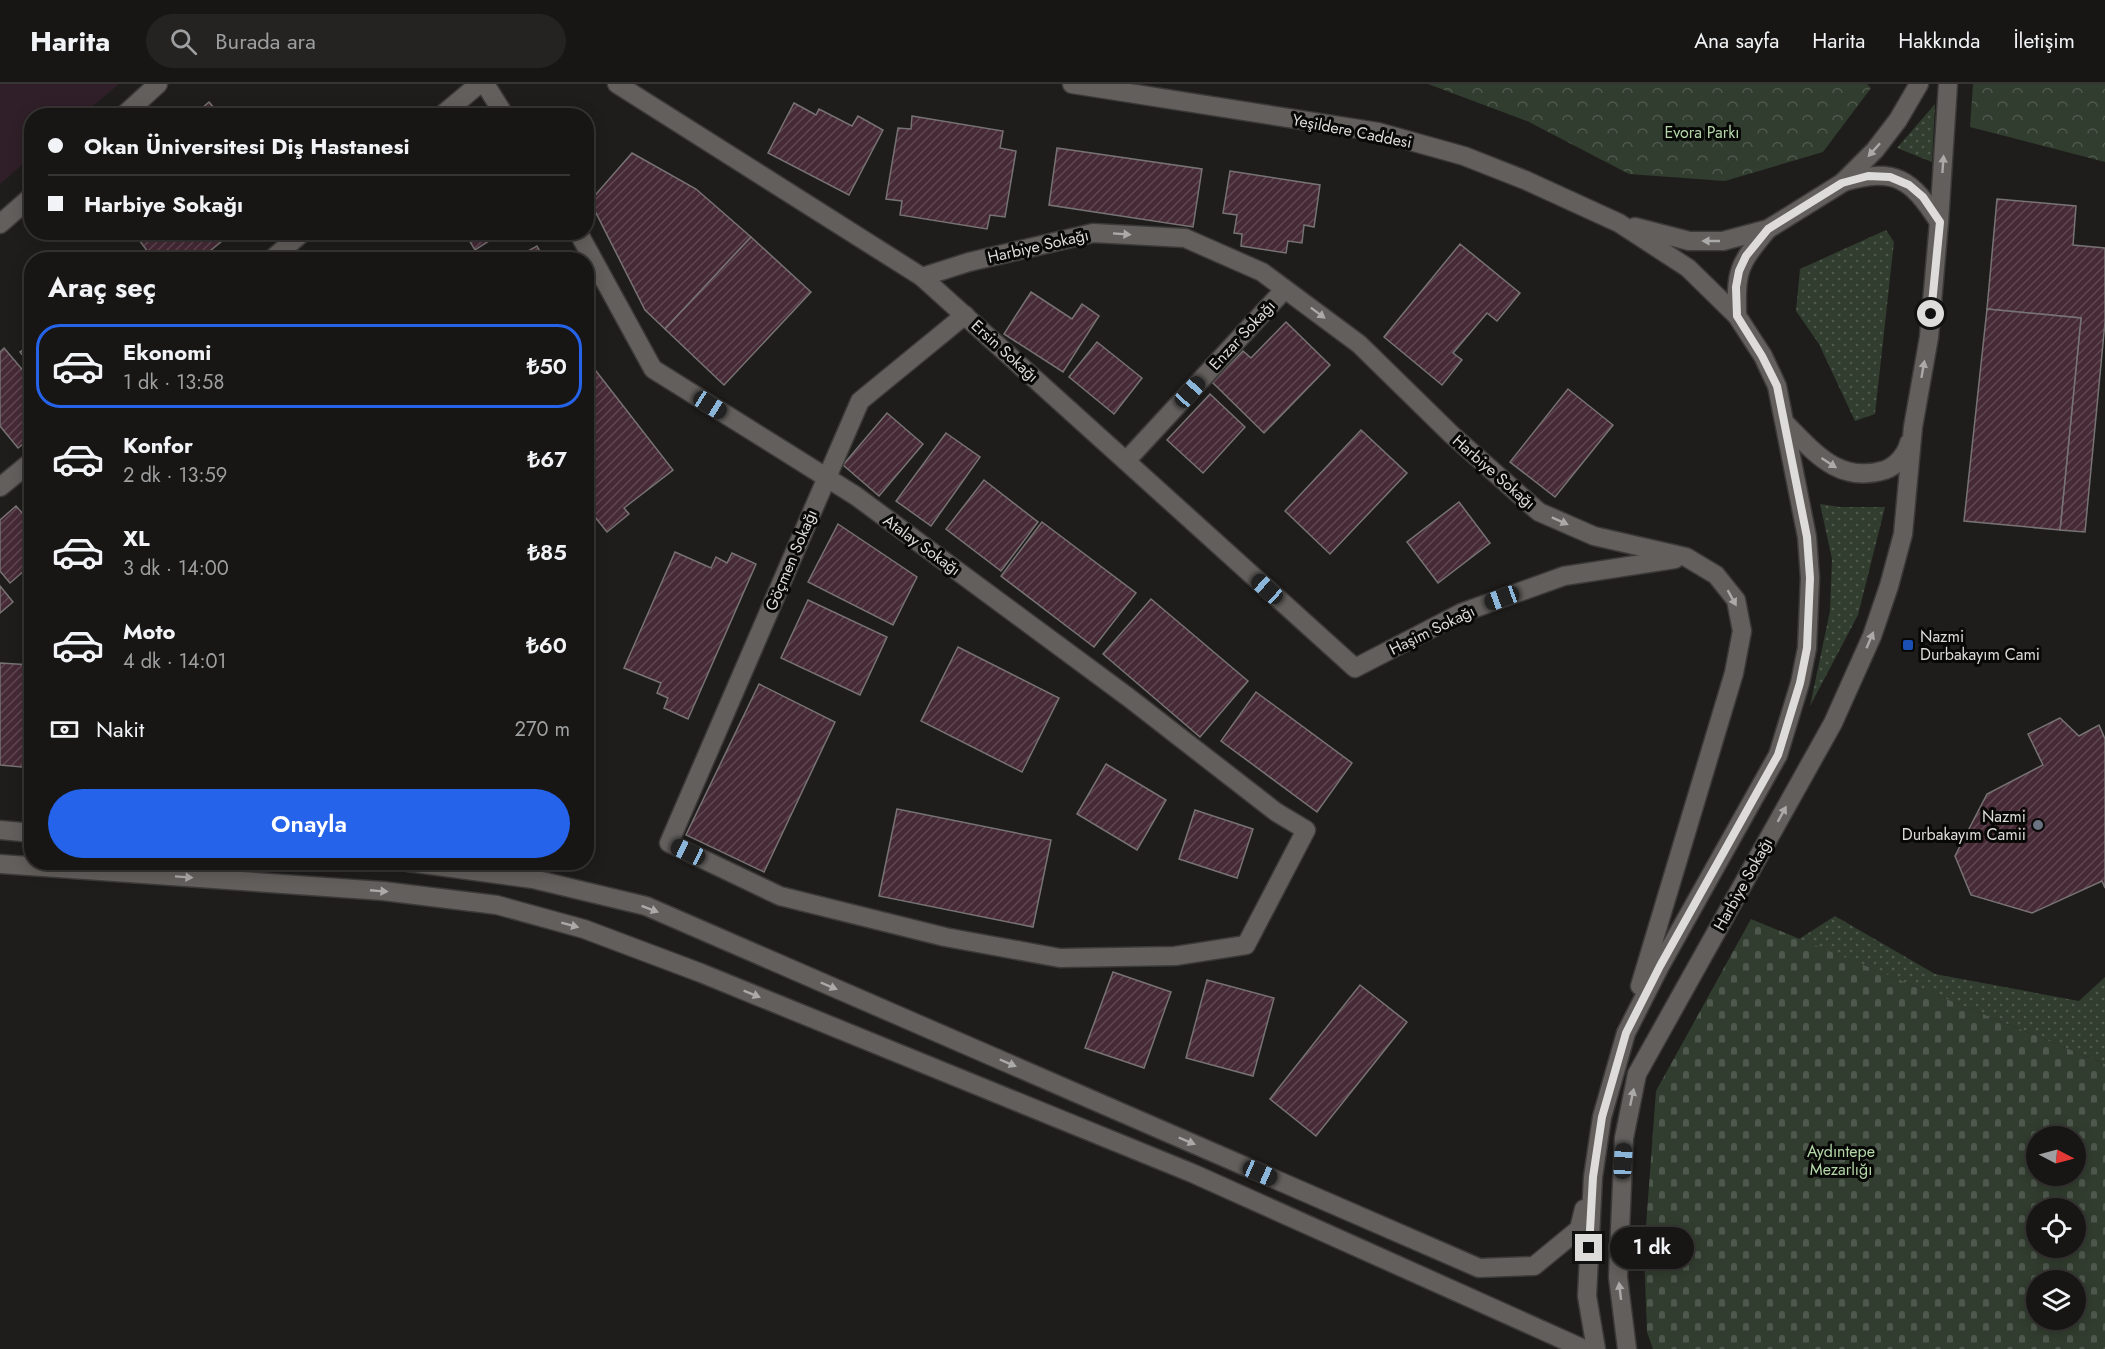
<!DOCTYPE html>
<html lang="tr">
<head>
<meta charset="utf-8">
<style>
	:root { --surface:#171614; --page:#242322; --text:#f1f3f6; --muted:#9e9fa0; --line:#363534; --accent:#2563eb }
	body { margin:0; font-family:Jost,sans-serif; background:var(--page); color:var(--text); height:100vh; display:flex; flex-direction:column; font-size:22px; white-space:nowrap }
	* { box-sizing:border-box; margin:0 }
	p { font-size:20px; color:var(--muted) }
	.icon { flex:none; width:33px; height:33px; fill:none; stroke:currentColor; stroke-width:2; stroke-linecap:round; stroke-linejoin:round }
	.map { position:relative; flex:1; overflow:hidden }
	.details { position:absolute; left:24px; top:168px; width:570px; height:618px; display:flex; flex-direction:column; background:var(--surface); border-radius:24px; box-shadow:0 3px 15px #0003,0 0 0 2px var(--line) }
	.details>* { flex:none }
	.top-card { position:absolute; left:24px; top:24px; width:570px; height:132px; border-radius:24px; box-shadow:0 3px 15px #0003,0 0 0 2px var(--line); display:grid; align-content:center; height:132px; padding:0 24px; background:var(--surface) }
	.needle { width:39px; rotate:96deg }
	.tools { position:absolute; left:2026px; top:1042px; display:grid; gap:12px }
	.tools a { display:grid; place-items:center; width:60px; height:60px; border-radius:50%; background:var(--surface); box-shadow:0 3px 15px #0003,0 0 0 2px var(--line); font-size:30px }
	.end { position:absolute; width:27px; height:27px; margin:-14px; border:8px solid #dedcda; background:#111; box-shadow:0 0 0 3px #111 }
	.from { border-radius:50% }
	.bubble { position:absolute; height:42px; border-radius:21px; background:var(--surface); box-shadow:0 3px 15px #0003,0 0 0 2px var(--line); font-size:20px; font-weight:600; line-height:42px; text-align:center }
	.car { position:absolute; width:18px; height:36px; margin:-18px -9px; border-radius:8px; box-shadow:0 0 4px 2px #0007; background:linear-gradient(#222 24%,#8ab4d8 0 40%,#222 0 76%,#8ab4d8 0 86%,#222 0) }
	.top-card b { display:flex; align-items:center; gap:21px; height:57px; font-size:22px }
	.top-card b+b { border-top:2px solid var(--line) }
	.top-card i { width:15px; height:15px; background:var(--text) }
	ul { padding:0; list-style:none }
	li { display:flex; align-items:center; gap:18px; height:84px; margin:0 12px 9px; padding:0 12px; border:3px solid transparent; border-radius:24px }
	li div { flex:1 }
	li b { display:block; font-size:22px }
	li em { font-style:normal; font-weight:600 }
	li.on { border-color:var(--accent) }
	li>.icon { width:54px; height:54px; stroke-width:1.5 }
	h2 { padding:0 24px; font-size:27px; line-height:72px }
	.pay { display:flex; align-items:center; gap:15px; height:66px; padding:0 24px; font-size:22px }
	.pay p { margin-inline-start:auto }
	.button { display:flex; gap:12px; margin-top:auto; padding:12px 24px }
	.button a { flex:1; height:69px; border-radius:36px; background:var(--accent); color:#fff; font-size:24px; font-weight:600; line-height:69px; text-align:center }
	header { display:flex; align-items:center; gap:36px; box-sizing:border-box; height:84px; padding:0 30px; background:var(--surface); border-bottom:2px solid var(--line) }
	header strong { font-size:28px }
	nav { display:flex; gap:33px; margin-inline-start:auto; font-size:21px }
	.search { width:420px; height:54px; background:var(--page); display:flex; align-items:center; gap:15px; box-sizing:border-box; padding:0 21px; border-radius:33px; color:var(--muted); font-size:22px }
	.map>svg:first-child { display:block }
	.education { fill:#301f28 }
	.grass { fill:url(#grass-dots) }
	.forest { fill:url(#forest-crowns) }
	.cemetery { fill:url(#cemetery-stones); fill-rule:evenodd }
	.building { fill:url(#building-hatch); stroke:#777374; stroke-width:1.5 }
	.lines { fill:none; stroke-linecap:round; stroke-linejoin:round }
	.minor-casing { stroke:#3c3a39; stroke-width:21 }
	.minor { stroke:#625f5c; stroke-width:18 }
	.oneway { fill:#acaaa8 }
	.route { stroke:#dedcda; stroke-width:8 }
	.transit-dot { fill:#1a4fb4; stroke:#080807; stroke-width:2 }
	.worship-dot { fill:#6b7280; stroke:#080807; stroke-width:2 }
	.labels { text-anchor:middle; dominant-baseline:central; stroke-width:6; stroke-linejoin:round; paint-order:stroke }
	.street-label { font-size:16px; fill:#dedcda; stroke:#080807 }
	.park-label { font-size:16px; fill:#b4d7a8; stroke:#080807 }
	.poi-label { font-size:16px; fill:#dedcda; stroke:#080807; text-anchor:start }
</style>
</head>
<body>
<header>
<strong>Harita</strong>
<div class="search"><svg class="icon" aria-label="search" viewBox="0 0 24 24"><circle cx="10" cy="10" r="6"/><path d="M15 15l6 6"/></svg>Burada ara</div>
<nav><a>Ana sayfa</a><a>Harita</a><a>Hakkında</a><a>İletişim</a></nav>
</header>
<div class="map">
<svg width="2105" height="1265" viewBox="0 0 2105 1265">
	<defs>
		<pattern id="grass-dots" width="8" height="8" patternUnits="userSpaceOnUse" patternTransform="scale(1.5)"><rect width="8" height="8" fill="#313d2e"/><path d="M2 2h.1M6 6h.1" fill="none" stroke="#4e584c" stroke-width="1.8" stroke-linecap="round"/></pattern>
		<pattern id="forest-crowns" width="20" height="18" patternUnits="userSpaceOnUse" patternTransform="scale(1.5)"><rect width="20" height="18" fill="#313d2e"/><path d="M2 6a3 3 0 1 1 6 0M12 15a3 3 0 1 1 6 0" fill="none" stroke="#4e584c"/></pattern>
		<pattern id="cemetery-stones" width="16" height="16" patternUnits="userSpaceOnUse" patternTransform="scale(1.5)"><rect width="16" height="16" fill="#313d2e"/><path d="M2 7V4a2 2 0 0 1 4 0v3zM10 15v-3a2 2 0 0 1 4 0v3z" fill="#4e584c"/></pattern>
		<pattern id="building-hatch" width="6" height="6" patternUnits="userSpaceOnUse" patternTransform="scale(1.5)"><rect width="6" height="6" fill="#462a36"/><path d="M-1 1l2-2M0 6l6-6M5 7l2-2" fill="none" stroke="#604852"/></pattern>
	</defs>
	<rect width="100%" height="100%" fill="#1f1d1b"/>
	<path class="education" d="M0 0H119L82 31 32 32 31 73 0 100Z"/>
	<g class="grass">
		<path d="M1935 20 1932 78 1897 64Z"/>
		<path d="M1886 146 1894 158 1875 330 1855 337 1819 260 1796 227 1800 185Z"/>
		<path d="M1820 420 1840 423H1885L1858 531 1810 622 1830 527 1832 475Z"/>
		<path d="M1835 832 1935 890 2079 917 2105 893V980L1799 855Z"/>
	</g>
	<g class="forest">
		<path d="M1428 0H1867L1871 4 1823 68 1725 97 1629 90 1527 37Z"/>
		<path d="M1973 0H2105V78L1970 43Z"/>
	</g>
	<path class="cemetery" d="M1751 835 2105 980V1265H1653L1647 1248 1644 1169 1656 1007ZM2037 1053H2076V1092H2037ZM2037 1125H2076V1164H2037ZM2037 1197H2076V1236H2037Z"/>
	<g class="building">
		<path d="M209 18 221 32H193Z"/>
		<path d="M794 19 816 31 819 25 852 42 858 32 883 46 849 111 768 69Z"/>
		<path d="M912 32 1003 47 1000 64 1016 67 1005 133 990 131 987 145 900 131 902 117 886 115 898 44 911 45Z"/>
		<path d="M1057 64 1202 85 1193 143 1049 121Z"/>
		<path d="M632 69 696 105 751 153 665 245 645 226 590 117Z"/>
		<path d="M1230 87 1320 101 1314 143 1304 141 1302 159 1288 157 1286 169 1241 162 1242 150 1234 149 1237 131 1223 129Z"/>
		<path d="M1997 115 2076 122 2073 161 2105 164V238L2085 448 2060 446 2081 234 1987 225Z"/>
		<path d="M133 148H233L199 176H154Z"/>
		<path d="M464 148H503L475 166Z"/>
		<path d="M751 153 811 208 724 301 665 245Z"/>
		<path d="M1460 160 1520 209 1497 237 1487 229 1453 269 1462 276 1442 301 1384 253Z"/>
		<path d="M537 162 545 176H512Z"/>
		<path d="M134 167 141 176H124Z"/>
		<path d="M1031 208 1072 235 1082 220 1099 232 1063 288 1004 250Z"/>
		<path d="M1987 225 2081 234 2060 446 1964 437Z"/>
		<path d="M1286 238 1330 281 1264 349 1212 298 1243 267 1251 274Z"/>
		<path d="M1097 258 1142 294 1114 330 1069 293Z"/>
		<path d="M32 260V283L20 268Z"/>
		<path d="M4 264 32 297V353L18 364 0 342V268Z"/>
		<path d="M589 278 673 386 624 424 629 430 607 448 586 422V416L590 412 586 407V280Z"/>
		<path d="M1568 305 1613 341 1555 413 1510 378Z"/>
		<path d="M1210 310 1245 343 1203 389 1167 356Z"/>
		<path d="M887 329 923 360 879 412 843 381Z"/>
		<path d="M1361 346 1407 389 1330 470 1285 427Z"/>
		<path d="M946 349 980 373 931 442 896 417Z"/>
		<path d="M984 396 1038 438 1001 487 946 445Z"/>
		<path d="M1459 418 1490 459 1438 499 1407 458Z"/>
		<path d="M16 422 32 440V480L10 499 0 487V436Z"/>
		<path d="M1042 438 1136 509 1094 563 1001 492Z"/>
		<path d="M838 440 917 493 893 541 808 498Z"/>
		<path d="M675 468 711 484 716 473 727 479 732 469 756 480 688 635 664 624 668 614 657 609 661 599 624 584Z"/>
		<path d="M0 502 13 518 0 529Z"/>
		<path d="M1151 515 1248 597 1200 653 1103 570Z"/>
		<path d="M808 516 887 553 860 611 781 574Z"/>
		<path d="M958 563 1059 614 1022 688 921 637Z"/>
		<path d="M0 579 32 581V684L0 681Z"/>
		<path d="M759 600 835 638 764 788 686 751Z"/>
		<path d="M1256 608 1352 679 1317 728 1221 657Z"/>
		<path d="M2060 634 2079 652 2099 641 2105 655V804L2102 797 2032 829 1971 811 1955 772 1987 710 2043 681 2028 650Z"/>
		<path d="M1106 680 1166 716 1137 766 1077 730Z"/>
		<path d="M897 725 1051 756 1033 843 879 812Z"/>
		<path d="M1195 726 1253 745 1237 794 1179 775Z"/>
		<path d="M1113 888 1171 908 1144 984 1085 964Z"/>
		<path d="M1207 896 1274 914 1253 992 1186 974Z"/>
		<path d="M1360 901 1407 938 1316 1052 1270 1015Z"/>
	</g>
	<g class="lines">
		<g class="minor-casing">
			<g id="minor">
				<path d="M485 0 505 32"/>
				<path d="M617 0 922 193 1355 584 1461 529 1564 492 1675 475"/>
				<path d="M1072 0 1378 48 1464 72 1525 96 1619 139 1688 184 1737 232 1763 272 1777 302 1807 453 1810 494 1807 564 1800 599 1778 671 1660 882 1626 949 1602 1033 1593 1093 1587 1212 1596 1265"/>
				<path d="M123 32 158 0"/>
				<path d="M441 32 479 0"/>
				<path d="M1843 98C1896 83 1911 95 1939 138"/>
				<path d="M0 140 32 112"/>
				<path d="M1635 143 1689 157H1723L1768 145 1842 99 1875 66 1898 36 1919 0"/>
				<path d="M578 148 653 285 856 412 1128 613 1276 728 1306 746 1246 861 1175 872 1060 874 945 853 780 812 669 759 860 317 965 231"/>
				<path d="M271 176 303 148"/>
				<path d="M922 193 969 178 1093 149 1185 154 1262 188 1359 260 1452 351 1539 428 1594 452 1686 473 1716 491 1736 516 1742 547 1734 589 1640 902"/>
				<path d="M1737 232C1736 186 1738 181 1768 145"/>
				<path d="M1786 340C1815 369 1839 400 1885 386 1896 382 1906 371 1909 359"/>
				<path d="M1126 377 1285 205"/>
				<path d="M0 403 32 377"/>
				<path d="M0 746 32 749"/>
				<path d="M408 778 533 795 646 822 1479 1184 1534 1182 1579 1145 1584 1125"/>
				<path d="M0 780 383 807 497 821 584 845 701 889 1192 1089 1584 1265"/>
				<path d="M1627 1265 1618 1193 1624 1054 1637 990 1833 639 1872 552 1889 502 1903 450 1913 343 1929 253 1939 138 1948 0"/>
			</g>
		</g>
		<use href="#minor" class="minor"/>
	</g>
	<defs><path id="oneway-solid" d="M-6-.8H1V-3.2L6.5 0L1 3.2V.8H-6Z" transform="scale(1.5)"/></defs>
	<g class="oneway">
		<use href="#oneway-solid" transform="translate(1874 66) rotate(132)"/>
		<use href="#oneway-solid" transform="translate(1943 80) rotate(-86)"/>
		<use href="#oneway-solid" transform="translate(1122 150) rotate(4)"/>
		<use href="#oneway-solid" transform="translate(1711 157) rotate(-180)"/>
		<use href="#oneway-solid" transform="translate(1318 229) rotate(37)"/>
		<use href="#oneway-solid" transform="translate(1923 285) rotate(-80)"/>
		<use href="#oneway-solid" transform="translate(1829 379) rotate(33)"/>
		<use href="#oneway-solid" transform="translate(1560 437) rotate(24)"/>
		<use href="#oneway-solid" transform="translate(1732 514) rotate(61)"/>
		<use href="#oneway-solid" transform="translate(1870 556) rotate(-67)"/>
		<use href="#oneway-solid" transform="translate(1782 730) rotate(-61)"/>
		<use href="#oneway-solid" transform="translate(184 793) rotate(4)"/>
		<use href="#oneway-solid" transform="translate(379 807) rotate(5)"/>
		<use href="#oneway-solid" transform="translate(650 825) rotate(21)"/>
		<use href="#oneway-solid" transform="translate(570 841) rotate(15)"/>
		<use href="#oneway-solid" transform="translate(829 902) rotate(23)"/>
		<use href="#oneway-solid" transform="translate(752 910) rotate(22)"/>
		<use href="#oneway-solid" transform="translate(1008 979) rotate(23)"/>
		<use href="#oneway-solid" transform="translate(1632 1013) rotate(-78)"/>
		<use href="#oneway-solid" transform="translate(1187 1057) rotate(23)"/>
		<use href="#oneway-solid" transform="translate(1620 1207) rotate(-97)"/>
	</g>
	<g class="lines">
		<path class="route" d="M1589 1164 1593 1093 1602 1033 1626 949 1660 882 1778 671 1800 599 1807 564 1810 494 1807 453 1777 302 1762 272 1737 232 1736 203 1739 187 1746 172 1768 145 1842 99 1868 92 1890 93 1909 101 1923 113 1940 138 1931 230"/>
	</g>
	<rect class="transit-dot" x="1902" y="555" width="12" height="12" rx="3"/>
	<circle class="worship-dot" cx="2038" cy="741" r="6"/>
	<g class="labels">
		<g class="street-label">
			<text transform="translate(1352 47) rotate(11)">Yeşildere Caddesi</text>
			<text transform="translate(1038 162) rotate(-13)">Harbiye Sokağı</text>
			<text transform="translate(1242 251) rotate(-47)">Enzar Sokağı</text>
			<text transform="translate(1005 267) rotate(42)">Ersin Sokağı</text>
			<text transform="translate(1494 388) rotate(41)">Harbiye Sokağı</text>
			<text transform="translate(922 461) rotate(36)">Atalay Sokağı</text>
			<text transform="translate(791 476) rotate(-67)">Göçmen Sokağı</text>
			<text transform="translate(1432 546) rotate(-26)">Haşim Sokağı</text>
			<text transform="translate(1743 800) rotate(-61)">Harbiye Sokağı</text>
		</g>
		<g class="park-label">
			<text x="1702" y="48">Evora Parkı</text>
			<text x="1841" y="1067">Aydıntepe<tspan x="1841" dy="18">Mezarlığı</tspan></text>
		</g>
		<g class="poi-label">
			<text x="1920" y="552">Nazmi<tspan x="1920" dy="18">Durbakayım Cami</tspan></text>
			<text x="2026" y="732" text-anchor="end">Nazmi<tspan x="2026" dy="18">Durbakayım Camii</tspan></text>
		</g>
	</g>
</svg>
<div class="tools">
<a><svg class="needle" viewBox="-14 -14 28 28"><path d="M0-13l5 13h-10z" fill="#e53935"/><path d="M0 13l5-13h-10z" fill="#9e9fa0"/></svg></a>
<a><svg class="icon" aria-label="locate" viewBox="0 0 24 24"><circle cx="12" cy="12" r="6"/><path d="M12 2v4M12 18v4M2 12h4M18 12h4"/></svg></a>
<a><svg class="icon" aria-label="layers" viewBox="0 0 24 24"><path d="M12 4l9 5-9 5-9-5zM3 14l9 5 9-5"/></svg></a>
</div>
<i class="end from" style="left:1931px;top:230px"></i>
<i class="end" style="left:1589px;top:1164px"></i>
<div class="bubble" style="left:1610px;top:1143px;width:84px">1 dk</div>
<i class="car" style="left:1190px;top:308px;rotate:42deg"></i>
<i class="car" style="left:710px;top:321px;rotate:122deg"></i>
<i class="car" style="left:1267px;top:505px;rotate:312deg"></i>
<i class="car" style="left:1502px;top:514px;rotate:250deg"></i>
<i class="car" style="left:688px;top:768px;rotate:295deg"></i>
<i class="car" style="left:1623px;top:1077px;rotate:3deg"></i>
<i class="car" style="left:1260px;top:1089px;rotate:114deg"></i>
<div class="top-card">
<b><i class="from"></i>Okan Üniversitesi Diş Hastanesi</b>
<b><i></i>Harbiye Sokağı</b>
</div>
<section class="details">
<h2>Araç seç</h2>
<ul>
<li class="on"><svg class="icon" aria-label="car" viewBox="0 0 24 24"><path d="M5 17H2v-5l4-1 3-4h7l3 4 3 1v5h-3M9 17h6M6 11h13"/><circle cx="7" cy="17" r="2"/><circle cx="17" cy="17" r="2"/></svg><div><b>Ekonomi</b><p>1 dk · 13:58</p></div><em>₺50</em></li>
<li><svg class="icon" aria-label="car" viewBox="0 0 24 24"><path d="M5 17H2v-5l4-1 3-4h7l3 4 3 1v5h-3M9 17h6M6 11h13"/><circle cx="7" cy="17" r="2"/><circle cx="17" cy="17" r="2"/></svg><div><b>Konfor</b><p>2 dk · 13:59</p></div><em>₺67</em></li>
<li><svg class="icon" aria-label="car" viewBox="0 0 24 24"><path d="M5 17H2v-5l4-1 3-4h7l3 4 3 1v5h-3M9 17h6M6 11h13"/><circle cx="7" cy="17" r="2"/><circle cx="17" cy="17" r="2"/></svg><div><b>XL</b><p>3 dk · 14:00</p></div><em>₺85</em></li>
<li><svg class="icon" aria-label="car" viewBox="0 0 24 24"><path d="M5 17H2v-5l4-1 3-4h7l3 4 3 1v5h-3M9 17h6M6 11h13"/><circle cx="7" cy="17" r="2"/><circle cx="17" cy="17" r="2"/></svg><div><b>Moto</b><p>4 dk · 14:01</p></div><em>₺60</em></li>
</ul>
<div class="pay"><svg class="icon" aria-label="cash" viewBox="0 0 24 24"><path d="M3 7h18v10H3z"/><circle cx="12" cy="12" r="2"/></svg>Nakit<p>270 m</p></div>
<div class="button"><a>Onayla</a></div>
</section>
</div>
</body>
</html>
